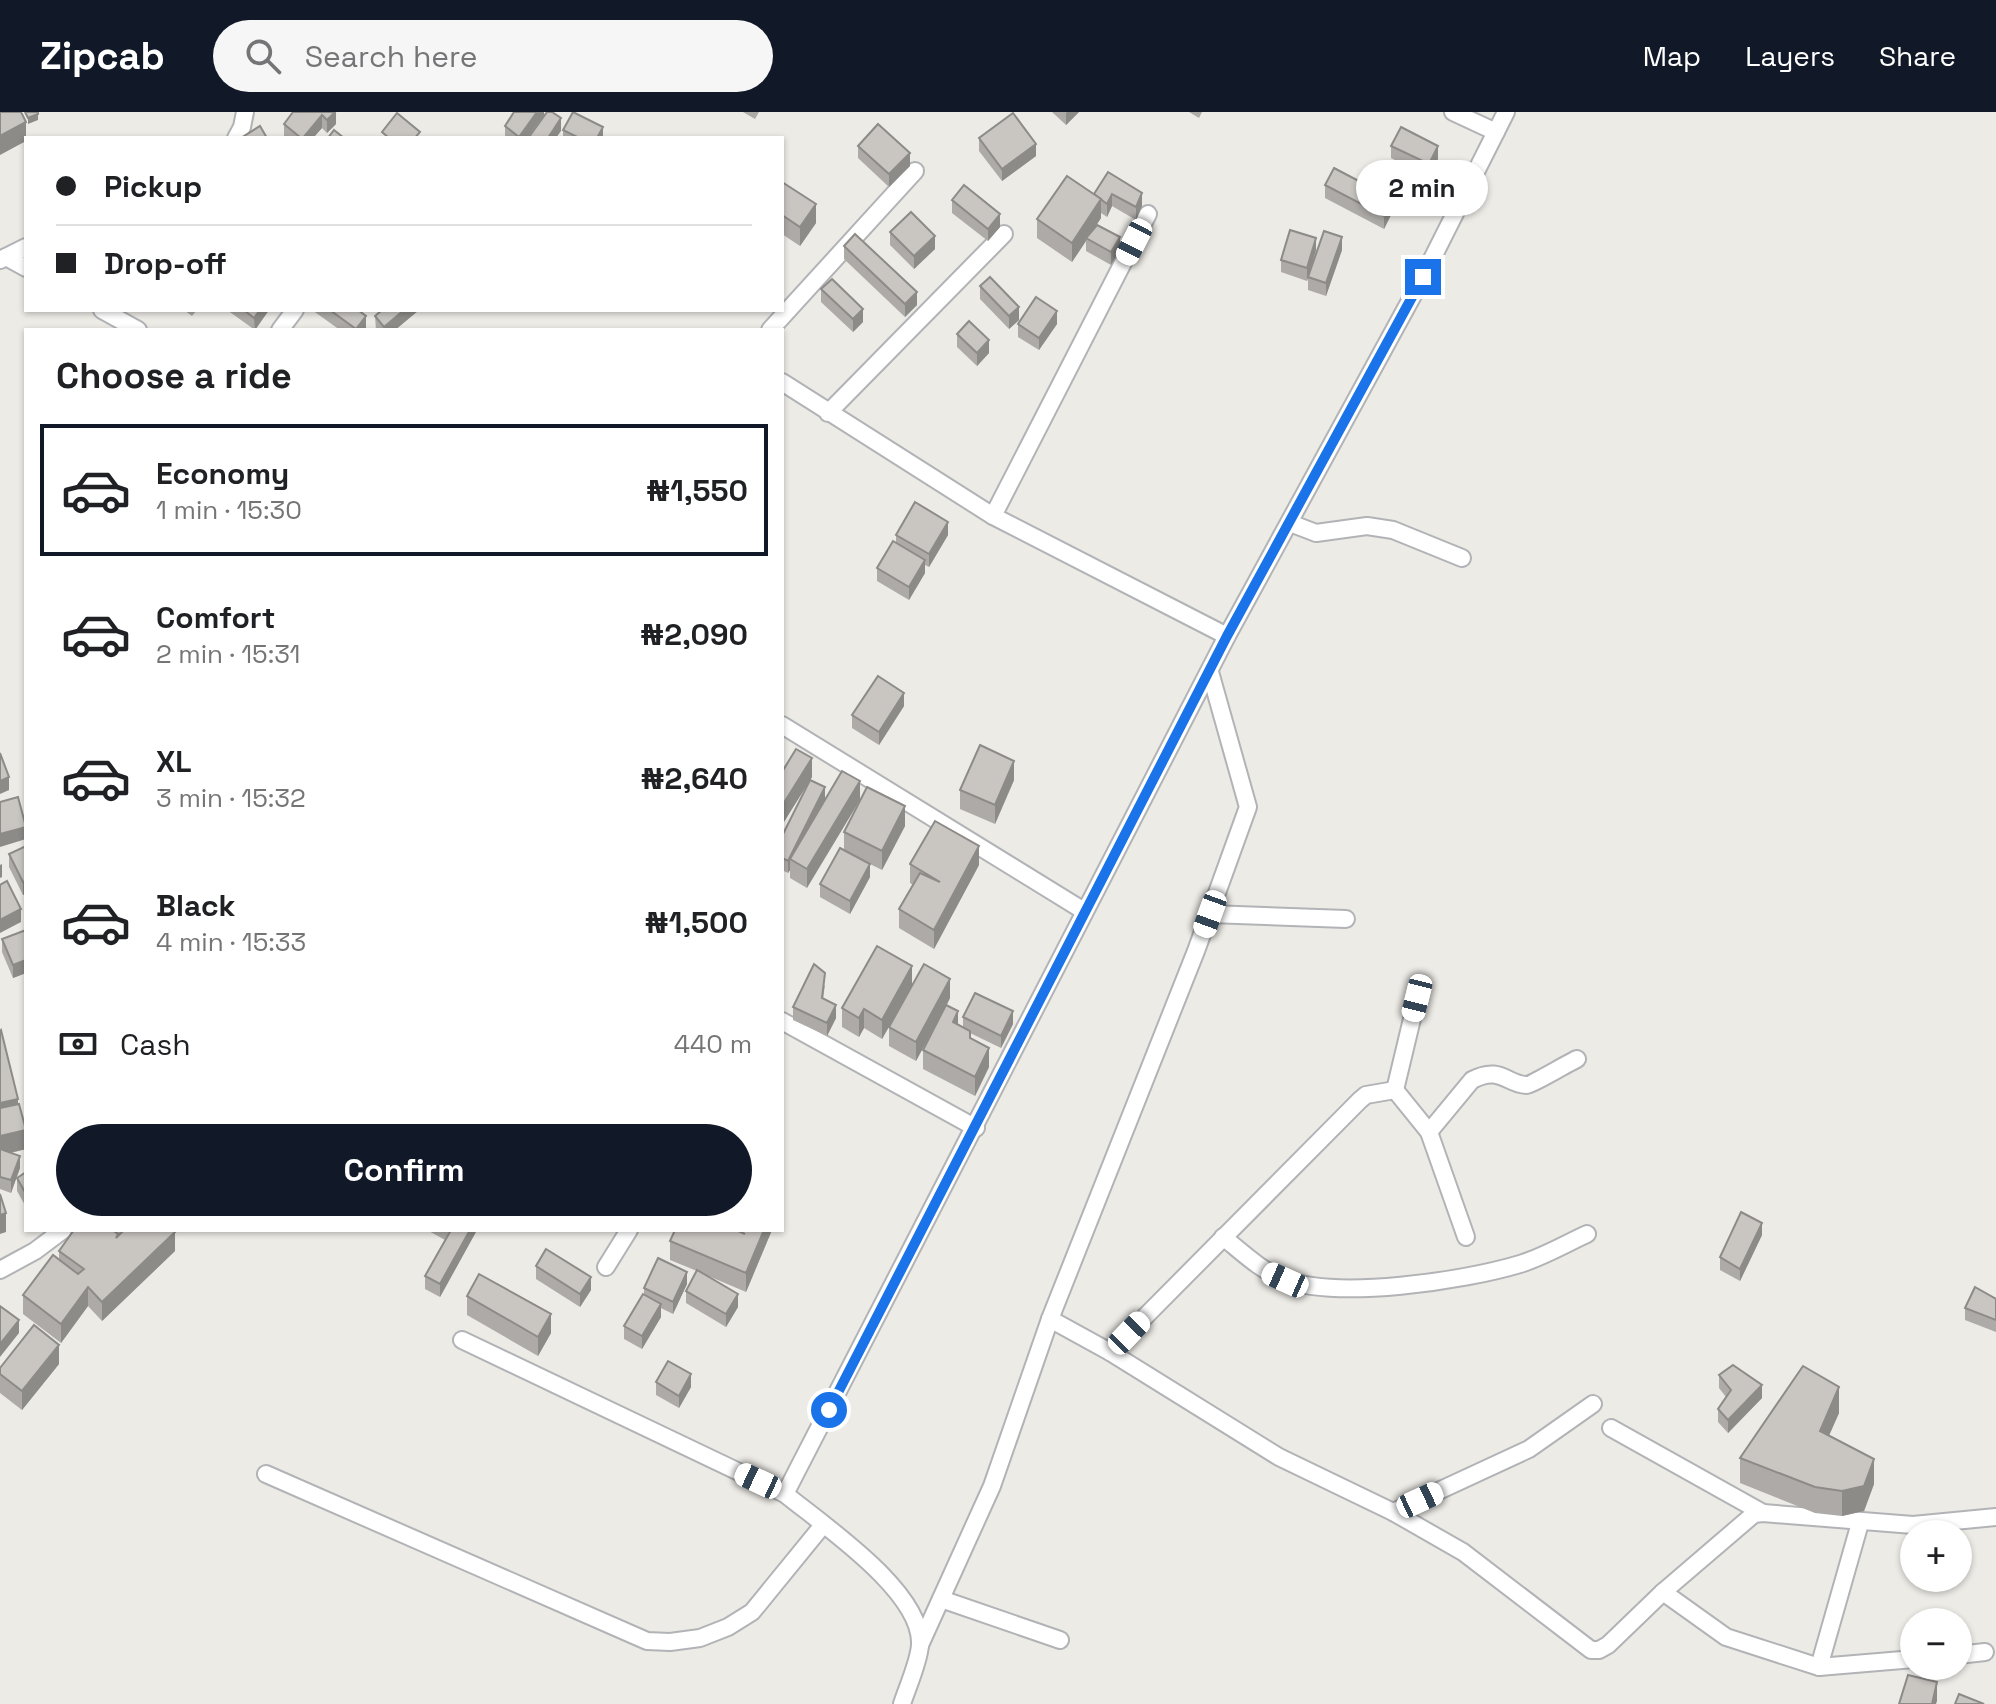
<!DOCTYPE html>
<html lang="en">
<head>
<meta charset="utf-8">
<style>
	:root { --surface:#fff; --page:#f6f6f6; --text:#202124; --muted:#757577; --line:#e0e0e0; --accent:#111827 }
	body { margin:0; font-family:"Space Grotesk",sans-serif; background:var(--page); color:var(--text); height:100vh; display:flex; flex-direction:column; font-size:30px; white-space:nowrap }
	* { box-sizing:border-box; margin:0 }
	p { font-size:26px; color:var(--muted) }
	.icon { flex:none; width:44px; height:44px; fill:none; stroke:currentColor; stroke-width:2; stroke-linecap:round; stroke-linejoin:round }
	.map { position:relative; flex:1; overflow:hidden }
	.side { position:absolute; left:24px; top:216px; width:760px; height:904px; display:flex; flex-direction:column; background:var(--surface); border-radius:0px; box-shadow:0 2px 6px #0004 }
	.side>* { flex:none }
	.top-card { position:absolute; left:24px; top:24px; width:760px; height:176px; border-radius:0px; box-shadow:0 2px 6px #0004; display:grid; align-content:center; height:176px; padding:0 32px; background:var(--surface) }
	.buttons { position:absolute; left:1900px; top:1408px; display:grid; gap:16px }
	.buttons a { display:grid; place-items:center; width:72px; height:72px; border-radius:50%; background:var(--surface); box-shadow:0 2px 6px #0004; font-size:40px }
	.end { position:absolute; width:36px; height:36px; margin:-18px; border:10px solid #1a73e8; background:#fff; box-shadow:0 0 0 4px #fff }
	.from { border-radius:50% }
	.bubble { position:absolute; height:56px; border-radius:28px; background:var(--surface); box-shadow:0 2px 6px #0004; font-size:26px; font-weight:700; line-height:56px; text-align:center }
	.car { position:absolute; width:24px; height:48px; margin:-24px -12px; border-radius:10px; box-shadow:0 0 6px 2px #0007; background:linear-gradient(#fff 24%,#345 0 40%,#fff 0 76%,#345 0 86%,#fff 0) }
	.top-card b { display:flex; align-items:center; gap:28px; height:76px; font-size:30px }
	.top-card b+b { border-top:2px solid var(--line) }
	.top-card i { width:20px; height:20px; background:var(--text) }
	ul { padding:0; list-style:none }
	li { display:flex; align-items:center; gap:24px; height:132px; margin:0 16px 12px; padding:0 16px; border:4px solid transparent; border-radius:0px }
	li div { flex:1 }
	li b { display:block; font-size:30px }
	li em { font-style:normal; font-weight:700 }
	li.on { border-color:var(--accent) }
	li>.icon { width:72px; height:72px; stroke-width:1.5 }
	h2 { padding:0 32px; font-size:36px; line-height:96px }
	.pay { display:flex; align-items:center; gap:20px; height:88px; padding:0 32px; font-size:30px }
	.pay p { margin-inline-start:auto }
	.action { display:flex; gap:16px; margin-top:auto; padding:16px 32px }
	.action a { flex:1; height:92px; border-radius:48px; background:var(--accent); color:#fff; font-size:32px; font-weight:700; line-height:92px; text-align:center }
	header { display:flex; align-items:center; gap:48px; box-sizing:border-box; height:112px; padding:0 40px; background:var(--accent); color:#fff }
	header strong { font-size:38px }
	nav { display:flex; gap:44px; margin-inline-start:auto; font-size:28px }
	.search { width:560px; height:72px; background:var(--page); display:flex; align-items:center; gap:20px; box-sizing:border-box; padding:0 28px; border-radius:44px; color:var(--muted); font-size:30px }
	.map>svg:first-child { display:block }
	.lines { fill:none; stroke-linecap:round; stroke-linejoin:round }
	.minor-casing { stroke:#b1b3b6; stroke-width:20 }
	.minor { stroke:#fff; stroke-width:16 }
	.wall { fill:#adaaa7 }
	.shaded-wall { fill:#8d8b88 }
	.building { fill:#c9c6c2; stroke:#8d8b88; stroke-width:2 }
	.route { stroke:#1a73e8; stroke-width:10 }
</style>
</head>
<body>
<header>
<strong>Zipcab</strong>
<div class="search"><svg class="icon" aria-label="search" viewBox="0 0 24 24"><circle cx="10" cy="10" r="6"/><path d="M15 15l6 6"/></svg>Search here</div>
<nav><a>Map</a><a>Layers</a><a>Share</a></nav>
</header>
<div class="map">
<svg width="1996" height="1592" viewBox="0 0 1996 1592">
	<rect width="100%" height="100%" fill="#edebe6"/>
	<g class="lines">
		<g class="minor-casing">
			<g id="minor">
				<path d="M1453 0 1496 20"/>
				<path d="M236 26 242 15 245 0"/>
				<path d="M6 145 26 156"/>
				<path d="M0 148 26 135"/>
				<path d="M102 198 138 218"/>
				<path d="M280 218 295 198"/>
				<path d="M770 218 915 59"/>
				<path d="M782 270 993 404 1227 524"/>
				<path d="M828 301 1004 122"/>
				<path d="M993 404 1148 102"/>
				<path d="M1290 411 1316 421 1367 414 1393 418 1462 446"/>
				<path d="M782 613 1084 799"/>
				<path d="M1210 802 1346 807"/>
				<path d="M782 909 976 1016"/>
				<path d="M1395 978 1429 1020 1466 1125"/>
				<path d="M1395 978 1417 886"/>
				<path d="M1429 1020 1472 968C1501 953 1507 973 1527 973 1531 973 1568 951 1577 947"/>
				<path d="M1223 1125C1242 1140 1260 1158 1283 1167 1337 1188 1464 1169 1520 1152 1543 1145 1565 1132 1587 1122"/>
				<path d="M606 1155 629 1118"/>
				<path d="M0 1158 35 1139 63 1118"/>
				<path d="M1050 1207 1110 1240 1279 1345 1393 1400 1463 1440 1591 1538H1599L1608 1533 1663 1480 1754 1402 1763 1401 1913 1413 1996 1405"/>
				<path d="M462 1228 785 1382C823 1413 923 1480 920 1533 919 1550 907 1576 902 1592"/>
				<path d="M1110 1240 1360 988 1366 983 1395 978"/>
				<path d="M1611 1316 1763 1401"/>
				<path d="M266 1362 647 1529 670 1530 700 1526 728 1515 752 1500 823 1413"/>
				<path d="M785 1382 1227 524 1423 165 1506 0"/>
				<path d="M1393 1400 1529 1337 1593 1292"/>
				<path d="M1663 1480 1726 1525 1819 1555 1914 1547"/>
				<path d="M941 1487 1060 1528"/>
				<path d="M920 1533 992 1374 1050 1207 1196 839 1248 695 1210 560"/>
				<path d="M1958 1543 1985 1540"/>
				<path d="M1819 1555 1860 1411"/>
			</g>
		</g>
		<use href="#minor" class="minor"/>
	</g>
	<g class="wall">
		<path d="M336 0V12L327 21 322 16 313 26H285L284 24V12Z"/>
		<path d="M544 0V3L527 26H505V14Z"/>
		<path d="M743 0H759L755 7Z"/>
		<path d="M1052 0H1079L1066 13Z"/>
		<path d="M1189 0H1202L1199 6Z"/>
		<path d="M563 18 603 26H563Z"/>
		<path d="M979 26 1036 44 1002 69 979 39Z"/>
		<path d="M858 34 910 54 889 75 858 46Z"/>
		<path d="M1391 34 1438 47 1429 65 1391 46Z"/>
		<path d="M1108 60 1142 94 1136 108 1112 94 1107 105 1101 101V106L1094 117 1120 137 1111 153 1086 139V129L1072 150 1037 126V107L1094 82Z"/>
		<path d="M782 70 816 111 800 134 782 122Z"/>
		<path d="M1325 73 1393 99 1384 117 1325 86Z"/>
		<path d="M952 88 1000 115 988 129 952 101Z"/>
		<path d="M890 120 935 137 914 157 890 133Z"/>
		<path d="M844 134 917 193 905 205 844 147Z"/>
		<path d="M1316 138 1307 169 1281 160V148Z"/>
		<path d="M1342 138 1326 184 1308 178V165Z"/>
		<path d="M980 174 1019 208 1009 217 980 187Z"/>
		<path d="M821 177 863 210 853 220 821 190Z"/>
		<path d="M184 198H197L192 204Z"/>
		<path d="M227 198H269L255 218Z"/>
		<path d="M312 198H358L366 217 365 218H340Z"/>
		<path d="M382 198H419L395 218H376L375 204Z"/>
		<path d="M1018 212H1057L1039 238 1018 225Z"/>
		<path d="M957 222 989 241 977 254 957 235Z"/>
		<path d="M896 423H948L929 455 925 453V461L909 488 877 469V456L896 431Z"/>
		<path d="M904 594 879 633 852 616V603Z"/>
		<path d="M782 660 812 665 810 668 807 776 790 766V758L788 761 782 758V724L810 668 782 713Z"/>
		<path d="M1014 668 995 712 960 697V678Z"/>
		<path d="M905 714 882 758 870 752V765L850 802 820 785V772L844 737V720Z"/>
		<path d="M26 734V782L23 783 9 755V742Z"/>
		<path d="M910 752 979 753 934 837 899 816V797L913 773 910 771Z"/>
		<path d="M26 818V861L13 866 2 840V827Z"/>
		<path d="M912 872 950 886 947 893 958 913 963 915V905L1013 912 1001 936 970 921V926L989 955 975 984 923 957V938L944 897 916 949 889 934V915L893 908 882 927 864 916 859 925 842 915V896Z"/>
		<path d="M825 873 823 887 836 906 827 924 793 908V895Z"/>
		<path d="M0 919 18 992 26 1037 11 1041 20 1056 11 1081 0 1077Z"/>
		<path d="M26 1060V1095L17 1079V1066Z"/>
		<path d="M74 1118H173L175 1139 102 1209 88 1194 61 1231 23 1202V1183L59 1147V1139Z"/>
		<path d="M427 1118H477L440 1185 425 1177V1164L445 1128Z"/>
		<path d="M675 1118H772L746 1180 706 1163 738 1195 726 1215 686 1191V1179L697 1159 670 1148V1129Z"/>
		<path d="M1762 1123 1740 1169 1720 1158V1145Z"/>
		<path d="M536 1154 591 1178 580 1195 536 1167Z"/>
		<path d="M687 1172 673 1202 661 1196V1205L642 1237 624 1227V1214L644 1182V1176Z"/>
		<path d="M467 1184 551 1221 538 1244 467 1203Z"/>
		<path d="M1996 1187V1220L1965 1208V1196Z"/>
		<path d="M59 1252 22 1298 0 1281V1256Z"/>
		<path d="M1719 1263 1762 1286 1728 1321 1718 1310V1297L1726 1285 1719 1276Z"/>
		<path d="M656 1270 691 1275 679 1296 656 1283Z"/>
		<path d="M1839 1301 1829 1323 1874 1372 1864 1399 1842 1404 1815 1401 1740 1371V1346Z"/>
	</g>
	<g class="shaded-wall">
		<path d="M336 0V12L327 21V8Z"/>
		<path d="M537 0H544V3L527 26H519Z"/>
		<path d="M1067 0H1079L1066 13V1Z"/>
		<path d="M38 2V8L28 12V6Z"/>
		<path d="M322 3V16L313 26H303Z"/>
		<path d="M561 6V19L556 26H548Z"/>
		<path d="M26 10V29L0 43V24Z"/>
		<path d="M603 15V26H597Z"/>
		<path d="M1036 32V44L1002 69V57Z"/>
		<path d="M1438 34V47L1429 65V52Z"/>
		<path d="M910 41V54L889 75V62Z"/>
		<path d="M1142 81V94L1136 108V95Z"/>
		<path d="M1112 82V94L1107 105V92Z"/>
		<path d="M1101 87V106L1087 127 1086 126V129L1072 150V131Z"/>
		<path d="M1393 87V99L1384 117V104Z"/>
		<path d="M816 92V111L800 134V115Z"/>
		<path d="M1000 102V115L988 129V117Z"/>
		<path d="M935 124V137L914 157V144Z"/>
		<path d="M1120 125V137L1111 153V140Z"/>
		<path d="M1342 125V138L1326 184V171Z"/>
		<path d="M1316 126V138L1307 169V156Z"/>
		<path d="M917 180V193L905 205V192Z"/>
		<path d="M1019 195V208L1009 217V204Z"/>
		<path d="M863 197V210L853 220V207Z"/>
		<path d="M260 198H269L255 218 254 206Z"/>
		<path d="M404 198H419L395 218H384V215Z"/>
		<path d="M1057 199V212L1039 238V226Z"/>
		<path d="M366 204V217L365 218H356Z"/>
		<path d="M989 228V241L977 254V241Z"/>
		<path d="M948 410V423L929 455V442Z"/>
		<path d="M925 448V461L909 488V475Z"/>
		<path d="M904 581V594L879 633V620Z"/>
		<path d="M812 646V665L782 713V694Z"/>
		<path d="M1014 649V668L995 712V693Z"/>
		<path d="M9 665V678L0 682V669Z"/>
		<path d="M860 669V688L807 776V757Z"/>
		<path d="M825 675V688L790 747V758L788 761V749Z"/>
		<path d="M905 694V714L882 758V739Z"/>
		<path d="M26 715V727L0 735V722Z"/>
		<path d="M979 734V753L934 837V818Z"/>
		<path d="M2 752V765L0 766V753Z"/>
		<path d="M870 752V765L850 802V789Z"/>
		<path d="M26 769V782L23 783V770Z"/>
		<path d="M21 797V810L0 821V808Z"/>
		<path d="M26 848V861L13 866V853Z"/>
		<path d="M912 854V873L882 927V908Z"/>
		<path d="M950 867V886L916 949V930Z"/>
		<path d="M836 893V906L827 924V911Z"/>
		<path d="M864 897V916L859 925V906Z"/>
		<path d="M958 899V918L953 910Z"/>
		<path d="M1013 899V912L1001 936V924Z"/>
		<path d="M989 936V955L975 984V965Z"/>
		<path d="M18 987V1006L0 1010V991Z"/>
		<path d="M26 1018V1037L0 1043V1024Z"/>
		<path d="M20 1044V1056L11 1081V1068Z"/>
		<path d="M6 1101V1120L0 1122V1103Z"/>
		<path d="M1762 1111V1123L1740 1169V1157Z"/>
		<path d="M470 1118H477L440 1185V1172Z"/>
		<path d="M764 1118H772L746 1180V1161Z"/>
		<path d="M175 1120V1139L102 1209V1190Z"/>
		<path d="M687 1160V1172L673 1202V1190Z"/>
		<path d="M591 1165V1178L580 1195V1182Z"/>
		<path d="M88 1175V1194L61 1231V1212Z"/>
		<path d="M738 1182V1195L726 1215V1202Z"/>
		<path d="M661 1192V1205L642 1237V1224Z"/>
		<path d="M551 1202V1221L538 1244V1225Z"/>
		<path d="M19 1208V1221L0 1245V1232Z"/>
		<path d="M59 1233V1252L22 1298V1279Z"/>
		<path d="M691 1262V1275L679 1296V1284Z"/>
		<path d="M1762 1273V1286L1728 1321V1308Z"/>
		<path d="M1839 1275V1301L1820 1344V1319Z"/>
		<path d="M1874 1347V1372L1864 1399 1842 1404V1379Z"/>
		<path d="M1937 1570V1589L1936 1592H1932Z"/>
	</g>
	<g class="building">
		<path d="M0 0H21L26 10 0 24Z"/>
		<path d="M25 0H38V2L28 6Z"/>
		<path d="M293 0H335L327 8 322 3 303 26H301L284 12Z"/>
		<path d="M514 0H537L519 25 505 14Z"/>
		<path d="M547 0H552L561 6 548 26H531L529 25Z"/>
		<path d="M573 0 603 15 597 26H579L563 18Z"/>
		<path d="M397 1 420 20 415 26H389L382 20Z"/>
		<path d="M1013 1 1036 32 1002 57 979 26Z"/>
		<path d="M878 12 910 41 889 62 858 34Z"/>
		<path d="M260 14 267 26H241Z"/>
		<path d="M1401 15 1438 34 1429 52 1391 34Z"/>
		<path d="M334 18 344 26H328Z"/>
		<path d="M1334 56 1393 87 1384 104 1325 73Z"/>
		<path d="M1108 60 1142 81 1136 95 1112 82 1107 92 1094 82Z"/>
		<path d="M1067 64 1101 87 1072 131 1037 107Z"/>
		<path d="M782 70 816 92 800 115 782 103Z"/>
		<path d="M964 73 1000 102 988 117 952 88Z"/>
		<path d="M911 100 935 124 914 144 890 120Z"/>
		<path d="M1097 113 1120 125 1111 140 1086 126Z"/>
		<path d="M1290 118 1316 126 1307 156 1281 148Z"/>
		<path d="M1324 119 1342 125 1326 171 1308 165Z"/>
		<path d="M855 122 917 180 905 192 844 134Z"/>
		<path d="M990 165 1019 195 1009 204 980 174Z"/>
		<path d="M832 167 863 197 853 207 821 177Z"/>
		<path d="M1036 185 1057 199 1039 226 1018 212Z"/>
		<path d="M244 198H260L254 206Z"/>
		<path d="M330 198H358L366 204 356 217Z"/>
		<path d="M382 198H404L384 215 375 204Z"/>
		<path d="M969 209 989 228 977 241 957 222Z"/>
		<path d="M915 390 948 410 929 442 896 423Z"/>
		<path d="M893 429 925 448 909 475 877 456Z"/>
		<path d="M878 564 904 581 879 620 852 603Z"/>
		<path d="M980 633 1014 649 995 693 960 678Z"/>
		<path d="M796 637 812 646 782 694V660Z"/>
		<path d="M0 641 9 665 0 669Z"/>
		<path d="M842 659 860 669 807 757 790 747Z"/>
		<path d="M810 668 825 675 788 749 782 746V724Z"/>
		<path d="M867 675 905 694 882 739 844 720Z"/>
		<path d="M18 685 26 715 0 722V690Z"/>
		<path d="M935 709 979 734 934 818 899 797 920 761 940 770 910 752Z"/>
		<path d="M26 734V769L23 770 9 742Z"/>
		<path d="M840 736 870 752 850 789 820 772Z"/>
		<path d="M7 769 21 797 0 808V773Z"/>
		<path d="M26 818V848L13 853 2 827Z"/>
		<path d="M877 834 912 854 882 908 864 897 859 906 842 896Z"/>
		<path d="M814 852 825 861 822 886 836 893 827 911 793 895Z"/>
		<path d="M924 852 950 867 916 930 889 915Z"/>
		<path d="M975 881 1013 899 1001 924 963 905Z"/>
		<path d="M946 893 958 899 953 910 970 919V926L989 936 975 965 923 938Z"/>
		<path d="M1 918 18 987 0 991V919Z"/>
		<path d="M19 992 26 1018 0 1024V996Z"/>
		<path d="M0 1037 20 1044 11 1068 0 1065Z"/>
		<path d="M26 1060V1082L17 1066Z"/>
		<path d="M0 1082 6 1101 0 1103Z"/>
		<path d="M1741 1100 1762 1111 1740 1157 1720 1145Z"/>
		<path d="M74 1118H112L118 1122 116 1126 124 1118H173L175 1120 102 1190 88 1175 61 1212 23 1183 53 1143 78 1162 84 1157 59 1139Z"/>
		<path d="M451 1118H470L440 1172 425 1164Z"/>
		<path d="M675 1118H736L745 1122 738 1118H764L746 1161 670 1129Z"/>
		<path d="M546 1137 591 1165 580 1182 536 1154Z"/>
		<path d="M658 1146 687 1160 673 1190 644 1176Z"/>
		<path d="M697 1158 738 1182 726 1202 686 1179Z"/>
		<path d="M479 1162 551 1202 538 1225 467 1184Z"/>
		<path d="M1975 1175 1996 1187V1208L1965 1196Z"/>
		<path d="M643 1182 661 1192 642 1224 624 1214Z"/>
		<path d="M0 1194 19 1208 0 1232Z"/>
		<path d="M34 1213 59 1233 22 1279 0 1262V1256Z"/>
		<path d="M668 1249 691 1262 679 1284 656 1270Z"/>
		<path d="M1733 1253 1762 1273 1728 1308 1718 1297 1731 1278 1719 1263Z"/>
		<path d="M1803 1254 1839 1275 1820 1319 1874 1347 1864 1374 1842 1379 1815 1375 1740 1346Z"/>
		<path d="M1908 1563 1937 1570 1932 1592H1899Z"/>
		<path d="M1959 1582 1984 1592H1955Z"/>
	</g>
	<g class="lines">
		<path class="route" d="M829 1298 1227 524 1423 165"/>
	</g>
</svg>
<div class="buttons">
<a>+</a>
<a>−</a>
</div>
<i class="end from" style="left:829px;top:1298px"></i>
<i class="end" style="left:1423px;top:165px"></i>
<div class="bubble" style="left:1356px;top:48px;width:132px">2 min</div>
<i class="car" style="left:1134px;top:130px;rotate:207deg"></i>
<i class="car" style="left:1210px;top:802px;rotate:200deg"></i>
<i class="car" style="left:1417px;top:886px;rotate:194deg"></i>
<i class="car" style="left:1285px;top:1168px;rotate:294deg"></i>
<i class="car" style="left:1129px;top:1221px;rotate:44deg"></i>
<i class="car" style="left:758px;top:1369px;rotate:295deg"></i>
<i class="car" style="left:1420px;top:1388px;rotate:65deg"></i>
<div class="top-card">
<b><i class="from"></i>Pickup</b>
<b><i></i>Drop-off</b>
</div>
<section class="side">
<h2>Choose a ride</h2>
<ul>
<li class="on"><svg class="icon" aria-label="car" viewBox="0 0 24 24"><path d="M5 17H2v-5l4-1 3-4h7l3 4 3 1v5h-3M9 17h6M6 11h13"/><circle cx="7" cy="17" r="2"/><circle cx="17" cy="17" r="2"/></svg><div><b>Economy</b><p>1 min · 15:30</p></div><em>₦1,550</em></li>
<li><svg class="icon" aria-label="car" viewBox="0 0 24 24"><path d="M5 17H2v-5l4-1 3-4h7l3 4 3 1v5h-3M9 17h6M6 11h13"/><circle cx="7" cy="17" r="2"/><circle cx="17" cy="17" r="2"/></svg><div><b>Comfort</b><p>2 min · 15:31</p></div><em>₦2,090</em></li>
<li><svg class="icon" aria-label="car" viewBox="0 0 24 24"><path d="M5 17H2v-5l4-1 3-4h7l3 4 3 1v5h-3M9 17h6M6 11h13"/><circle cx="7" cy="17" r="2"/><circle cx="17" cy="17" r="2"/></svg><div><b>XL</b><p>3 min · 15:32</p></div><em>₦2,640</em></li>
<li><svg class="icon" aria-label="car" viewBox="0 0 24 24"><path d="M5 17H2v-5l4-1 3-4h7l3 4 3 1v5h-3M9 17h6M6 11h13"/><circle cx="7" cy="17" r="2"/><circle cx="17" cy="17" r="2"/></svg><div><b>Black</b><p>4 min · 15:33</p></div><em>₦1,500</em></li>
</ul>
<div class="pay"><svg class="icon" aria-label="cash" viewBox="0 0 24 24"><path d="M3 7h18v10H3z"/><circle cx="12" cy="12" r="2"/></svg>Cash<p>440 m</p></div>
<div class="action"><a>Confirm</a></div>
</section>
</div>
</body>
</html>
